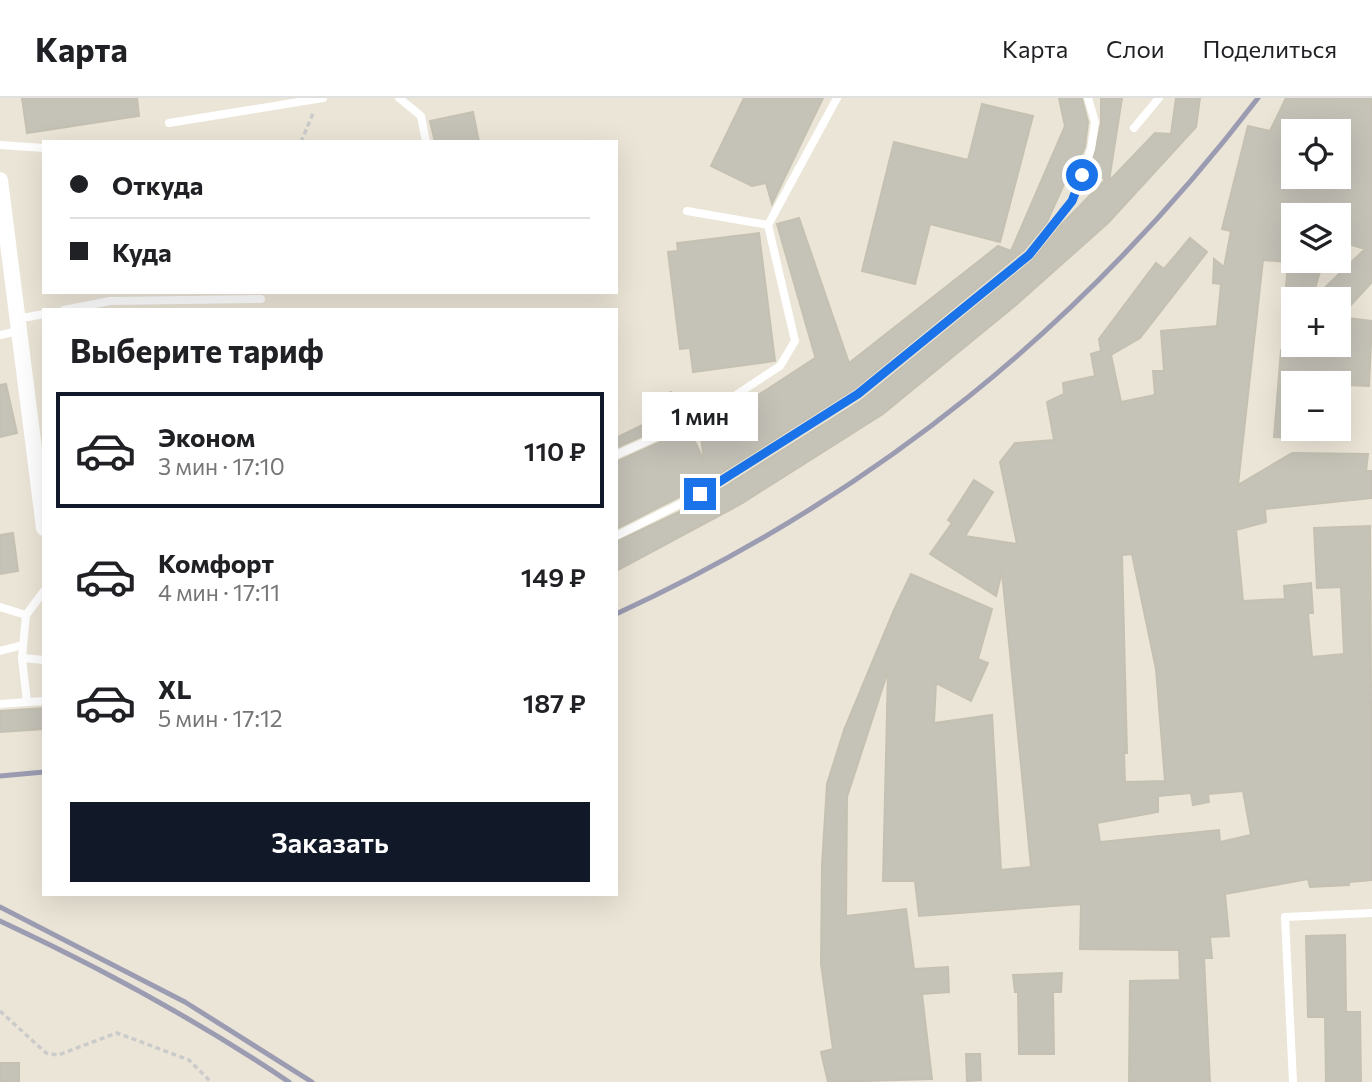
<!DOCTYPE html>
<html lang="ru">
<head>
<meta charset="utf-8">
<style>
	:root { --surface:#fff; --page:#f2f2f2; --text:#202124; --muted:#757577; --line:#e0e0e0; --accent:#111827 }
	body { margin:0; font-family:Commissioner,sans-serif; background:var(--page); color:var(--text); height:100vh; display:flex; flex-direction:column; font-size:26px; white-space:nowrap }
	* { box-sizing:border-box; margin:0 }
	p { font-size:23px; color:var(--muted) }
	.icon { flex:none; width:38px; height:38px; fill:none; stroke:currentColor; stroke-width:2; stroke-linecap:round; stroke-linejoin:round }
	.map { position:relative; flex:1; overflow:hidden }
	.sheet { position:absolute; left:42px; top:210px; width:576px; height:588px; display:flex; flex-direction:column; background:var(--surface); border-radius:0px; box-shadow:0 7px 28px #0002 }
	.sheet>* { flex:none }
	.guide { position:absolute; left:42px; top:42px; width:576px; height:154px; border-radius:0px; box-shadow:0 7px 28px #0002; display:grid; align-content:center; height:154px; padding:0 28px; background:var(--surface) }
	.fabs { position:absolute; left:1281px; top:21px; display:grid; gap:14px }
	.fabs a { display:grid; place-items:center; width:70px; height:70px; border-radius:0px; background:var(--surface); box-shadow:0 7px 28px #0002; font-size:35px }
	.end { position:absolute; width:32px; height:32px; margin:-16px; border:9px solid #1a73e8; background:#fff; box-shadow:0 0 0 4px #fff }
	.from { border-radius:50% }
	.bubble { position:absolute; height:49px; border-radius:0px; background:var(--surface); box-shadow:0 7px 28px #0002; font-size:23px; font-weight:600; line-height:49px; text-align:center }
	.guide b { display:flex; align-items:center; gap:24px; height:66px; font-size:26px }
	.guide b+b { border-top:2px solid var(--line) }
	.guide i { width:18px; height:18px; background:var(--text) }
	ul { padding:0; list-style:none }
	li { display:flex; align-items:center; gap:21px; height:116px; margin:0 14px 10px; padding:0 14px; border:4px solid transparent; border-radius:0px }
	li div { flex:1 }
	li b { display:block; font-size:26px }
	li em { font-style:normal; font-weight:600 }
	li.selected { border-color:var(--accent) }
	li>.icon { width:63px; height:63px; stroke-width:1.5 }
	h2 { padding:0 28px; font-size:32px; line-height:84px }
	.button { display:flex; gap:14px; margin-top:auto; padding:14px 28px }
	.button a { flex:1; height:80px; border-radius:0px; background:var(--accent); color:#fff; font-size:28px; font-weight:600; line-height:80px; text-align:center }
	header { display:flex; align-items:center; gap:42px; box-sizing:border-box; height:98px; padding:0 35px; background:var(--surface); border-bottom:2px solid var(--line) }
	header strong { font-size:33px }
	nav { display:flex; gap:38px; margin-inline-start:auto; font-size:24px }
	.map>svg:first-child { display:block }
	.building { fill:#c5c2b8; stroke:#c5c1b2; stroke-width:2; fill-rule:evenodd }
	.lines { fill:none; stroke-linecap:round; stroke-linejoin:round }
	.path { stroke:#cbcbcb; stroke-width:3.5; stroke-dasharray:5 3.5; stroke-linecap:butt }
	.lane { stroke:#fff; stroke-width:8 }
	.street { stroke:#fff; stroke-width:16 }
	.rail { stroke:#9b9bb2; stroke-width:5 }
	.route { stroke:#1a73e8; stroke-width:9 }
</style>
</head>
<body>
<header>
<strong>Карта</strong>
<nav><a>Карта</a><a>Слои</a><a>Поделиться</a></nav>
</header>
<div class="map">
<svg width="1372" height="984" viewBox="0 0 1372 984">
	<rect width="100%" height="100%" fill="#ebe5d7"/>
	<g class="building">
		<path d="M22 0H137L139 18 27 35Z"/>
		<path d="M744 0H823L772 106 766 85 752 88 711 68Z"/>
		<path d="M1059 0 1082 1 1088 24 1085 49 1081 58 1078 55 1047 124 1024 152 854 291 697 390 616 431V364L678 336 679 340 691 335 704 363 700 331 717 324 818 258H815L777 126 799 120 849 265 998 148 1011 153 1065 28Z"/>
		<path d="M1101 0H1122L1109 83 1155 35 1171 36 1176 0H1200L1196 29 1108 125 1016 207 883 316 741 406 616 473V444L704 402 862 302 1033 162 1062 126 1105 82 1092 69 1101 25Z"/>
		<path d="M1286 0H1372V184L1340 219 1372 223 1369 288 1293 285V340L1274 339 1281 252 1311 255 1315 247H1339V201H1313L1365 151 1339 143V117H1293V163H1323L1312 201H1285L1288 164 1263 162 1238 387 1292 355 1368 356 1366 373H1372V400L1265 411 1266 424 1236 432 1243 503 1285 501 1284 488 1311 485 1313 515H1308L1312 559 1344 556 1341 489 1317 490 1314 430 1370 428 1372 782 1349 784V787L1310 789 1308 781 1225 796 1229 838 1210 839 1212 860H1204L1210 984H1129L1130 883 1180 882 1179 852 1080 851 1081 806 919 818 915 783H883L888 573 847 699 846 818 906 811 914 871 948 869 949 894 922 896 932 981 828 984 821 954 833 951 821 866 822 767 827 686 844 632 894 512 911 476 992 511 978 561 988 565 971 603 936 585 934 625 992 617 1001 772 1031 769 1002 474 996 498 930 456 952 425 948 422 974 382 993 394 965 438 1017 446 1000 364 1015 345 1054 342 1047 304 1064 296 1063 285 1095 278 1091 256 1101 253 1099 241 1156 165 1164 171 1190 140 1207 154 1140 240 1111 257 1121 304 1155 297 1153 273H1164L1161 233 1217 228 1221 186 1213 185 1214 161 1224 169 1231 133 1222 131 1248 28 1270 33ZM1293 33H1339V79H1293ZM1132 456 1156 571 1165 683 1125 684 1124 655H1127L1122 457ZM1243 693 1251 737 1220 744 1219 732 1100 744 1097 725 1158 714V698L1191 695 1193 707 1209 704 1208 696Z"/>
		<path d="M982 6 1033 18 1000 144 930 126 915 186 862 173 894 44 968 62Z"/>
		<path d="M473 14 479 44H435L430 23Z"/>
		<path d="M759 135 775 263 693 274 690 250 680 251 668 154 678 153 677 145Z"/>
		<path d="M6 286 17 335 0 339V287Z"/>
		<path d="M671 294 678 308 667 313 672 325 616 350V340L655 321 647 306Z"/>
		<path d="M13 435 18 473 0 476V437Z"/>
		<path d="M44 610V631L0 634V613Z"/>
		<path d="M1345 837 1346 914H1360L1361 984H1326L1325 919H1308L1306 838Z"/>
		<path d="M1062 875 1061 894H1053L1054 956H1019L1018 894H1015L1013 877Z"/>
		<path d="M966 956H980L981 982 967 983Z"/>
		<rect x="0" y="965" width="19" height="19"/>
	</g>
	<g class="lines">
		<g class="path">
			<path d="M301 44 314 13"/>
			<path d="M0 913 46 955 58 957 117 935 189 962 211 984"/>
		</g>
		<g class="lane">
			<path d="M399 0 421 18 426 44"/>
			<path d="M169 25 323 0"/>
			<path d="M1134 30 1159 0"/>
			<path d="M0 47 44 50"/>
			<path d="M768 127 837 0"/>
			<path d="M64 212 110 203 261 201"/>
			<path d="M17 221 44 216"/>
			<path d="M0 237 18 233"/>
			<path d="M616 357 707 316 780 268 795 243 768 127 687 113"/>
			<path d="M616 438 700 396 858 296 1029 157 1072 103 1091 51 1095 24 1088 0"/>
			<path d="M44 493 26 517 22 560 27 604 44 603"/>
			<path d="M0 509 26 517"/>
			<path d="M0 553 23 547"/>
			<path d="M22 560 44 562"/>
			<path d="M0 606 27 604"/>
			<path d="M1293 984 1285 819 1372 815"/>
		</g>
		<path class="street" d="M0 82 44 430"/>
		<g class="rail">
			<path d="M616 516C876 396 1084 227 1258 0"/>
			<path d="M0 678 44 674"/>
			<path d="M0 809 185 904 312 984"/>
			<path d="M0 823C101 870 197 922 289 984"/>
		</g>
	</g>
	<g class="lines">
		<path class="route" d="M700 396 858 296 1029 157 1072 103 1082 77"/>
	</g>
</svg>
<div class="fabs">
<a><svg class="icon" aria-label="locate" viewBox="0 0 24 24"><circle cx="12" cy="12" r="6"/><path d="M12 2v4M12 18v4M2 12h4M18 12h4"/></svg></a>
<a><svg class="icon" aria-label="layers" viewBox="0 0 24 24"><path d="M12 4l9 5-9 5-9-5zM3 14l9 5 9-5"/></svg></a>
<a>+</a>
<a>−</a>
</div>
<i class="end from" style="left:1082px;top:77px"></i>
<i class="end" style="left:700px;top:396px"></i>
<div class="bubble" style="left:642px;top:294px;width:116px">1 мин</div>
<div class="guide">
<b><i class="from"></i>Откуда</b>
<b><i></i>Куда</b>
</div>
<section class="sheet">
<h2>Выберите тариф</h2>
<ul>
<li class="selected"><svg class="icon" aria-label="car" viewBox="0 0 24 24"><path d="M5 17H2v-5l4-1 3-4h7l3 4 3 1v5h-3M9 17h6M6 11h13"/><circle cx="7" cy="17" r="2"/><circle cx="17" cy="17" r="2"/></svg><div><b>Эконом</b><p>3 мин · 17:10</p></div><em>110 ₽</em></li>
<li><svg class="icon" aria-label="car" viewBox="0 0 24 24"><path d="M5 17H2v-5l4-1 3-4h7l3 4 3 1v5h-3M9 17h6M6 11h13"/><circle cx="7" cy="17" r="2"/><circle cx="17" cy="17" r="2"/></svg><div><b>Комфорт</b><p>4 мин · 17:11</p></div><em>149 ₽</em></li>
<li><svg class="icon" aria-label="car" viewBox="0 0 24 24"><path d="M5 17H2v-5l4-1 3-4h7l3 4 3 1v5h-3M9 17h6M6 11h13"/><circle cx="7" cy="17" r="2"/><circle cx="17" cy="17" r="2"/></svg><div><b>XL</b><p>5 мин · 17:12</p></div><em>187 ₽</em></li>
</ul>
<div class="button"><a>Заказать</a></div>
</section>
</div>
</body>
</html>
